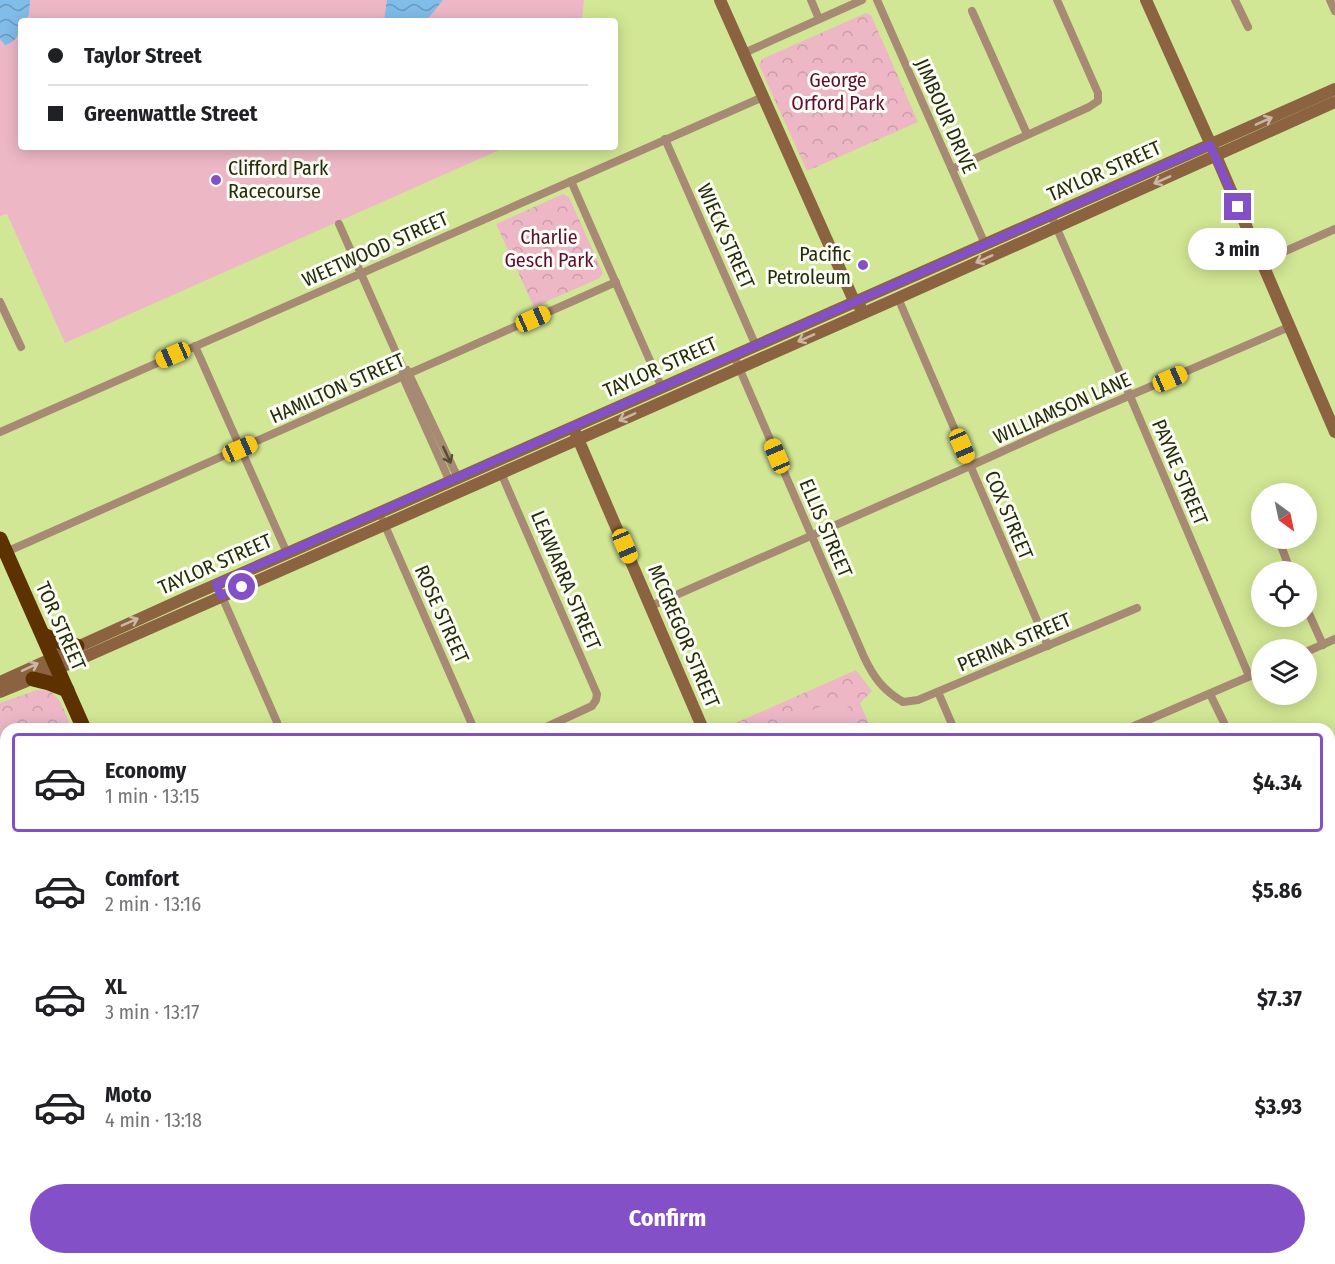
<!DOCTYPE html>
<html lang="en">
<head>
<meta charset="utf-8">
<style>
	:root { --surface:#fff; --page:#f2f2f2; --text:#202124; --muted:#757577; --line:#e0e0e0; --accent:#8450c8 }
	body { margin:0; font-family:"Fira Sans Condensed",sans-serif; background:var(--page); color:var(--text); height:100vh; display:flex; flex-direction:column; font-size:22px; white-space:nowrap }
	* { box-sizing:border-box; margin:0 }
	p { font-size:20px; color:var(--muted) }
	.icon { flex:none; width:33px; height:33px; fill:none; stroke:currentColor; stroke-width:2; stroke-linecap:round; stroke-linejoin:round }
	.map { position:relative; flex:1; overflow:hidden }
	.panel { position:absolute; left:0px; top:723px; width:1335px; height:542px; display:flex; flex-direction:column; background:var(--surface); border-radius:18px 18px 0 0; box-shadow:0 3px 15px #0003 }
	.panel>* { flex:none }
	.top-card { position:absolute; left:18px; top:18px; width:600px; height:132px; border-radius:6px; box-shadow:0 3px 15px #0003; display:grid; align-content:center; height:132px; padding:0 30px; background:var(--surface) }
	.needle { width:39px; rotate:147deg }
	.tools { position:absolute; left:1251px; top:483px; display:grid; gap:12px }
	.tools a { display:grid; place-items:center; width:66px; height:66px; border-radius:50%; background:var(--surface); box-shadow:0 3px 15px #0003; font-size:30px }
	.end { position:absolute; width:27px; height:27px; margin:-14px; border:8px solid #8450c8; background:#fff; box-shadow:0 0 0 3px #fff }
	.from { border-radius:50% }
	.bubble { position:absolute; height:42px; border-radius:21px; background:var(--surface); box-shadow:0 3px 15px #0003; font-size:20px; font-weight:700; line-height:42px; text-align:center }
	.car { position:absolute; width:18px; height:36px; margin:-18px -9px; border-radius:8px; box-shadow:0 0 4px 2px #0007; background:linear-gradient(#f5c518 24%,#345 0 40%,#f5c518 0 76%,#345 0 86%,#f5c518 0) }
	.top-card b { display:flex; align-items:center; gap:21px; height:57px; font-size:22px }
	.top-card b+b { border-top:2px solid var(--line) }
	.top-card i { width:15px; height:15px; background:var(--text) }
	ul { padding:10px 0 0; list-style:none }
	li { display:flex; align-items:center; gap:18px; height:99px; margin:0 12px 9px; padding:0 18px; border:3px solid transparent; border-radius:6px }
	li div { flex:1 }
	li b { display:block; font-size:22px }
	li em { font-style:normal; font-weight:700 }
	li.active { border-color:var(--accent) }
	li>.icon { width:54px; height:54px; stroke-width:1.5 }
	.action { display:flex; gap:12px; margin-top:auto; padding:12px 30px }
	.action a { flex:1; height:69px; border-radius:36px; background:var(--accent); color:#fff; font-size:24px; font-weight:700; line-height:69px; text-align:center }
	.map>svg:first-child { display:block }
	.park { fill:url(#park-crowns) }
	.pitch { fill:#edb7c6 }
	.water { fill:url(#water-waves) }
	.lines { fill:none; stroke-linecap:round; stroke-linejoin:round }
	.stream { stroke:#81bde9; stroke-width:2 }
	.taxiway { stroke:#aabc74; stroke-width:20 }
	.runway { stroke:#aabc74; stroke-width:48 }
	.street { stroke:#a78a73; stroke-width:8 }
	.secondary { stroke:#8c6340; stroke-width:12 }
	.highway { stroke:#5e3100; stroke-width:15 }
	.oneway { stroke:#cab8a4 }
	.oneway2 { stroke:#524d2f }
	.route { stroke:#8450c8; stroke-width:8 }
	.poi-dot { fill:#8450c8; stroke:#fcfef6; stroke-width:2 }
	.labels { text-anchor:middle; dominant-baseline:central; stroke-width:6; stroke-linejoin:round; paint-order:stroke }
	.park-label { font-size:20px; fill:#5f0c31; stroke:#fcfef6 }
	.street-label { font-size:20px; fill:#242c0a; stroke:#fcfef6 }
	.poi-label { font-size:20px; fill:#242c0a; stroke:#fcfef6; text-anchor:start }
</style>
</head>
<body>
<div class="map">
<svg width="1335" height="1264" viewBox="0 0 1335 1264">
	<defs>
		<pattern id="park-crowns" width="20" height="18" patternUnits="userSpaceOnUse" patternTransform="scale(1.5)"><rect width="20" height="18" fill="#edb7c6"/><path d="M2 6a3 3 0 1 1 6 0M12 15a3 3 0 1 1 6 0" fill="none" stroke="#cb9ea9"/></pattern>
		<pattern id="water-waves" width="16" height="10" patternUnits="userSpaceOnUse" patternTransform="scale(1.5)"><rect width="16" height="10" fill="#81bde9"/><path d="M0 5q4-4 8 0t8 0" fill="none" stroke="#699abb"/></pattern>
	</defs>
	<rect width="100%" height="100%" fill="#d2e795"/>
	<g class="park">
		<path d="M866 13 871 15 918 122 807 171 759 65 762 59Z"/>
		<path d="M563 194 569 197 603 273 600 278 534 307 496 224Z"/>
		<path d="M856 670 872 691 860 703 871 729H722Z"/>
		<path d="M37 690 51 691 61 703 72 729H6V1026L0 1029V703Z"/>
		<path d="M1335 868V939L1329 941V871Z"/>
		<path d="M393 1259H594L582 1264H396Z"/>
		<path d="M647 1259H923L920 1264H650Z"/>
	</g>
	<g class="pitch">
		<path d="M0 0H584L582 21H21V147H506L65 343 7 214 0 216Z"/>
		<path d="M836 700 846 703 859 729H767Z"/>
		<path d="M0 792H6V914L0 908Z"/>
		<path d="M670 1259H831L819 1264H672Z"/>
	</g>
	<g class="water">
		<path d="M0 0H30L29 14 25 21H21C21 32 17 42 5 45L0 39Z"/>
		<path d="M387 0H443L426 21H384Z"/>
	</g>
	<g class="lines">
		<path class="stream" d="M427 1264 429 1258"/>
		<g class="taxiway">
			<path d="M1329 1091 1335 1090"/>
			<path d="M1329 1151H1335"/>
		</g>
		<path class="runway" d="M1329 1152 1335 1151"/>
		<g class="street">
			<path d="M811 0 819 19"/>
			<path d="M877 0 985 244"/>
			<path d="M1235 0 1248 27"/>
			<path d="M1330 0 1335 11"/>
			<path d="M972 11 1027 134"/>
			<path d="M744 53 862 0"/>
			<path d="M665 139 756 346"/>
			<path d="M952 169 1089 107 1098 101V93L1057 0"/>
			<path d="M571 181 662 388"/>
			<path d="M1051 215 1130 396 1249 676"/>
			<path d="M339 224 402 366 403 377 450 482"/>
			<path d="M1261 262 1335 229"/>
			<path d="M898 298 1048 646"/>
			<path d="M0 302 21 347"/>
			<path d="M195 346 287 553"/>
			<path d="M734 356 864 657C874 678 883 690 903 702L918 700 1137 608"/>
			<path d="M407 370 458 478"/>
			<path d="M0 432 763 97"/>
			<path d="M501 473 597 694 596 700 592 706 542 729"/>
			<path d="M383 521 474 729"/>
			<path d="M1278 538 1291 572"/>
			<path d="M6 552 616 282"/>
			<path d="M220 592 280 729"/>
			<path d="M651 606 970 466 1052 429 1289 327"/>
			<path d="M1306 607 1323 645"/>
			<path d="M1306 652 1335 639"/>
			<path d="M938 692 954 729"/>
			<path d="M1210 694 1227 729"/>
			<path d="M1127 729 1262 671"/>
			<path d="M1329 983 1335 980"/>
			<path d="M0 1037 6 1035"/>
			<path d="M0 1130 6 1144"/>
			<path d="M0 1202 6 1200"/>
			<path d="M577 1258 579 1264"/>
			<path d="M145 1264 158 1258"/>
		</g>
		<g class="secondary">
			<path d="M720 0 855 303 860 306"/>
			<path d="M1146 0 1216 156 1335 432"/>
			<path d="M576 434 703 729"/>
			<path d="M0 682 190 596 458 478 1335 89"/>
			<path d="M0 692 71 663 384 525 898 298 1335 102"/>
			<path d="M938 1258 940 1264"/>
		</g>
		<g class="highway">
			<path d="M0 539 84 729"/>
			<path d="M43 635 63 643 77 646"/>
			<path d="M33 679 49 683 67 690"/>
			<path d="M322 1258 325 1264"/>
		</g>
	</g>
	<defs><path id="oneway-shaft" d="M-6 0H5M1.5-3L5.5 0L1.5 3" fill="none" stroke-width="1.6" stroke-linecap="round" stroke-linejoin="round" transform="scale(1.5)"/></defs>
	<g class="oneway">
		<use href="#oneway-shaft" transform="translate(1264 121) rotate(-24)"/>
		<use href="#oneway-shaft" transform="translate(1162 180) rotate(156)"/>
		<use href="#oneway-shaft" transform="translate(984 259) rotate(156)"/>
		<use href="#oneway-shaft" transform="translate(806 338) rotate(156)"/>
		<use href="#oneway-shaft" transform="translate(627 417) rotate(156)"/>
		<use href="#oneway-shaft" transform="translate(130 622) rotate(-24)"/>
		<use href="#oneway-shaft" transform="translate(30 667) rotate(-25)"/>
	</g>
	<use class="oneway2" href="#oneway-shaft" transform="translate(447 455) rotate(65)"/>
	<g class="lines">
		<path class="route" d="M242 587 221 596 216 584 1210 145 1238 207"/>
	</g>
	<g class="poi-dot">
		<circle cx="216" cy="180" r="6"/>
		<circle cx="863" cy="265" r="6"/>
	</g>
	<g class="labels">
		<g class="park-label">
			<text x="838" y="80">George<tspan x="838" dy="23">Orford Park</tspan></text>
			<text x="549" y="237">Charlie<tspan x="549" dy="23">Gesch Park</tspan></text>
		</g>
		<g class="street-label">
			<text transform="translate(946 116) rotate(66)">JIMBOUR DRIVE</text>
			<text transform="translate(1104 171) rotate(-24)">TAYLOR STREET</text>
			<text transform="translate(726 236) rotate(66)">WIECK STREET</text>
			<text transform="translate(375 249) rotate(-24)">WEETWOOD STREET</text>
			<text transform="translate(660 367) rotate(-24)">TAYLOR STREET</text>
			<text transform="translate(337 388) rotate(-24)">HAMILTON STREET</text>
			<text transform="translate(1062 408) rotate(-24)">WILLIAMSON LANE</text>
			<text transform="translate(1180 472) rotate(67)">PAYNE STREET</text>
			<text transform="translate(1009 515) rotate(67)">COX STREET</text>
			<text transform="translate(826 528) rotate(67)">ELLIS STREET</text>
			<text transform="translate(215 564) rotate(-24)">TAYLOR STREET</text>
			<text transform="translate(566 580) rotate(67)">LEAWARRA STREET</text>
			<text transform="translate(442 614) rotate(66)">ROSE STREET</text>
			<text transform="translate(61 626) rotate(66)">TOR STREET</text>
			<text transform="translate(684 636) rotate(67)">MCGREGOR STREET</text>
			<text transform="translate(1014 642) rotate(-23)">PERINA STREET</text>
		</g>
		<g class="poi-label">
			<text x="228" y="168">Clifford Park<tspan x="228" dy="23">Racecourse</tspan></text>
			<text x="851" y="254" text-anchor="end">Pacific<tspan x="851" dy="23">Petroleum</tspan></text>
		</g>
	</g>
</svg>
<div class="tools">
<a><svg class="needle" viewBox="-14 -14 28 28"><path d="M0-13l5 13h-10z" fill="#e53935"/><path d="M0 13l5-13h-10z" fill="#757577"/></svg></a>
<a><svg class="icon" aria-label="locate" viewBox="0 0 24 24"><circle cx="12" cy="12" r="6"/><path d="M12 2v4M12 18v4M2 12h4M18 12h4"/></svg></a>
<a><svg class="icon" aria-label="layers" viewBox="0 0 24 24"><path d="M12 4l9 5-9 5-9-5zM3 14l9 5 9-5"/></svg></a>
</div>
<i class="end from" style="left:242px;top:587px"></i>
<i class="end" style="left:1238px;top:207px"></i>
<div class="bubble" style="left:1188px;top:228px;width:99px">3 min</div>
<i class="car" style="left:533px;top:319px;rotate:66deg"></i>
<i class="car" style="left:173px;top:355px;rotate:246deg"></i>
<i class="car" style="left:1170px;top:379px;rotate:66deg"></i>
<i class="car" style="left:962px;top:446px;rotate:157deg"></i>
<i class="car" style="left:240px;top:449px;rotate:66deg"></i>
<i class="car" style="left:777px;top:456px;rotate:337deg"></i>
<i class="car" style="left:625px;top:546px;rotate:157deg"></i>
<div class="top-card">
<b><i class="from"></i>Taylor Street</b>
<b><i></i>Greenwattle Street</b>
</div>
<section class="panel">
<ul>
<li class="active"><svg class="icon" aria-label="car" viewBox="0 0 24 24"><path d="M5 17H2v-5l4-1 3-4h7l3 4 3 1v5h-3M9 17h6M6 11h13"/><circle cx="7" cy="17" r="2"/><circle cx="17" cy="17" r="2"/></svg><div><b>Economy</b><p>1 min · 13:15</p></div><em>$4.34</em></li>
<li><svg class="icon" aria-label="car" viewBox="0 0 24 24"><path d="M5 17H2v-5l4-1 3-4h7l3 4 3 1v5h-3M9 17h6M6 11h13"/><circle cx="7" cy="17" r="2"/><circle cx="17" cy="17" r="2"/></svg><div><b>Comfort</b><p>2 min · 13:16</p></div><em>$5.86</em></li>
<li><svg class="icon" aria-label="car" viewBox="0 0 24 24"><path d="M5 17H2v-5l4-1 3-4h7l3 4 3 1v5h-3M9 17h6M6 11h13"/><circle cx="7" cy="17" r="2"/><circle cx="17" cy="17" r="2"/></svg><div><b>XL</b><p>3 min · 13:17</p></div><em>$7.37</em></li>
<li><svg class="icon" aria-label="car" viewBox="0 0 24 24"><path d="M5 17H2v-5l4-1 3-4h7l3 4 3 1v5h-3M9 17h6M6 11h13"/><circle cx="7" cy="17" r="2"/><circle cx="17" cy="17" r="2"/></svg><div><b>Moto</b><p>4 min · 13:18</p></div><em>$3.93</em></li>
</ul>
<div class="action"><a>Confirm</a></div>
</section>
</div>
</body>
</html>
